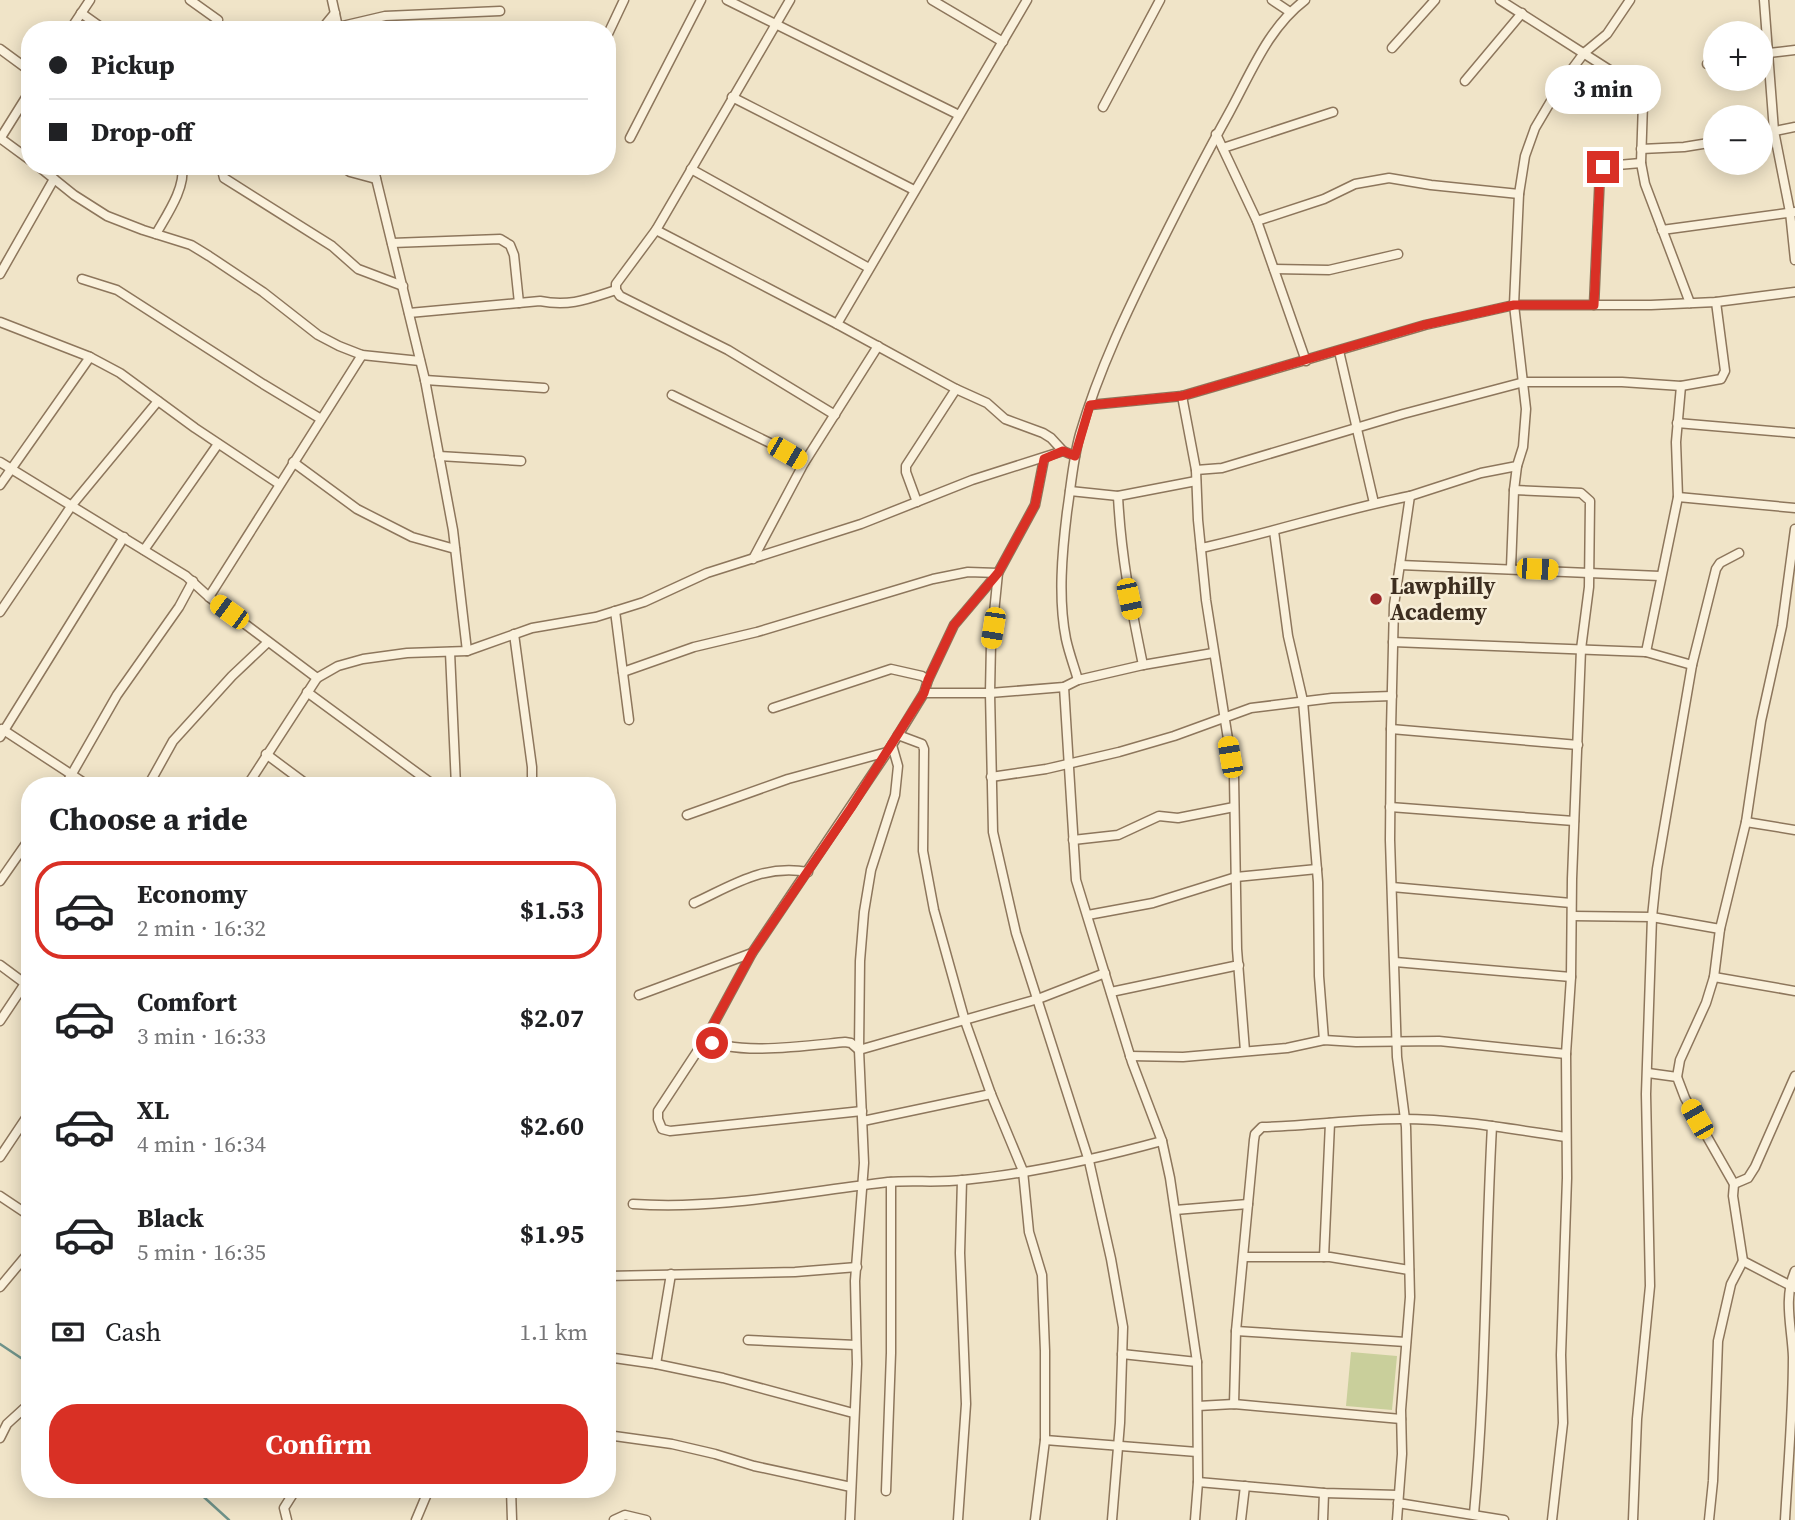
<!DOCTYPE html>
<html lang="en">
<head>
<meta charset="utf-8">
<style>
	:root { --surface:#fff; --page:#f6f6f6; --text:#202124; --muted:#757577; --line:#e0e0e0; --accent:#d93025 }
	body { margin:0; font-family:"Source Serif 4",serif; background:var(--page); color:var(--text); height:100vh; display:flex; flex-direction:column; font-size:26px; white-space:nowrap }
	* { box-sizing:border-box; margin:0 }
	p { font-size:23px; color:var(--muted) }
	.icon { flex:none; width:38px; height:38px; fill:none; stroke:currentColor; stroke-width:2; stroke-linecap:round; stroke-linejoin:round }
	.map { position:relative; flex:1; overflow:hidden }
	.sheet { position:absolute; left:21px; top:777px; width:595px; height:721px; display:flex; flex-direction:column; background:var(--surface); border-radius:28px; box-shadow:0 4px 18px #0003 }
	.sheet>* { flex:none }
	.guide { position:absolute; left:21px; top:21px; width:595px; height:154px; border-radius:28px; box-shadow:0 4px 18px #0003; display:grid; align-content:center; height:154px; padding:0 28px; background:var(--surface) }
	.controls { position:absolute; left:1703px; top:21px; display:grid; gap:14px }
	.controls a { display:grid; place-items:center; width:70px; height:70px; border-radius:50%; background:var(--surface); box-shadow:0 4px 18px #0003; font-size:35px }
	.end { position:absolute; width:32px; height:32px; margin:-16px; border:9px solid #d93025; background:#fff; box-shadow:0 0 0 4px #fff }
	.from { border-radius:50% }
	.bubble { position:absolute; height:49px; border-radius:24px; background:var(--surface); box-shadow:0 4px 18px #0003; font-size:23px; font-weight:700; line-height:49px; text-align:center }
	.car { position:absolute; width:21px; height:42px; margin:-21px -10px; border-radius:9px; box-shadow:0 0 5px 2px #0007; background:linear-gradient(#f5c518 24%,#345 0 40%,#f5c518 0 76%,#345 0 86%,#f5c518 0) }
	.guide b { display:flex; align-items:center; gap:24px; height:66px; font-size:26px }
	.guide b+b { border-top:2px solid var(--line) }
	.guide i { width:18px; height:18px; background:var(--text) }
	ul { padding:0; list-style:none }
	li { display:flex; align-items:center; gap:21px; height:98px; margin:0 14px 10px; padding:0 14px; border:4px solid transparent; border-radius:28px }
	li div { flex:1 }
	li b { display:block; font-size:26px }
	li em { font-style:normal; font-weight:700 }
	li.active { border-color:var(--accent) }
	li>.icon { width:63px; height:63px; stroke-width:1.5 }
	h2 { padding:0 28px; font-size:32px; line-height:84px }
	.pay { display:flex; align-items:center; gap:18px; height:77px; padding:0 28px; font-size:26px }
	.pay p { margin-inline-start:auto }
	.primary-button { display:flex; gap:14px; margin-top:auto; padding:14px 28px }
	.primary-button a { flex:1; height:80px; border-radius:28px; background:var(--accent); color:#fff; font-size:28px; font-weight:700; line-height:80px; text-align:center }
	.map>svg:first-child { display:block }
	.green { fill:#c9cf9b }
	.lines { fill:none; stroke-linecap:round; stroke-linejoin:round }
	.stream { stroke:#6f938a; stroke-width:2.5 }
	.street-casing { stroke:#8d765c; stroke-width:11 }
	.street { stroke:#faf1dc; stroke-width:8 }
	.route { stroke:#d93025; stroke-width:9 }
	.poi-dot { fill:#9e2a2b; stroke:#f7eed8; stroke-width:2.5 }
	.labels { text-anchor:middle; dominant-baseline:central; stroke-width:5; stroke-linejoin:round; paint-order:stroke }
	.poi-label { font-size:23px; font-weight:bold; fill:#3d2e20; stroke:#f7eed8; text-anchor:start }
</style>
</head>
<body>
<div class="map">
<svg width="1795" height="1520" viewBox="0 0 1795 1520">
	<rect width="100%" height="100%" fill="#f0e4c8"/>
	<path class="green" d="M1351 1352 1397 1356 1392 1410 1346 1406Z"/>
	<g class="lines">
		<g class="stream">
			<path d="M0 1344 30 1364"/>
			<path d="M195 1489 229 1520"/>
		</g>
		<g class="street-casing">
			<g id="street">
				<path d="M190 0 218 20"/>
				<path d="M332 0 338 27"/>
				<path d="M727 0 959 115"/>
				<path d="M790 0 656 230 616 284V290L620 296 728 350 835 415"/>
				<path d="M932 0 1003 42"/>
				<path d="M1272 0 1290 12"/>
				<path d="M1500 0 1630 83 1638 92 1643 103 1641 163 1645 184 1690 303"/>
				<path d="M1764 0 1774 131 1790 212 1795 260"/>
				<path d="M81 13 105 30"/>
				<path d="M70 30 90 0"/>
				<path d="M321 30 335 13"/>
				<path d="M338 30V27L385 16 500 11"/>
				<path d="M607 36 624 0"/>
				<path d="M1392 48 1435 0"/>
				<path d="M0 49 30 71"/>
				<path d="M1760 54 1795 50"/>
				<path d="M1707 64 1715 62"/>
				<path d="M1465 81 1522 13"/>
				<path d="M732 97 914 190"/>
				<path d="M1103 107 1160 0"/>
				<path d="M1216 134 1257 221 1306 361"/>
				<path d="M1760 134 1795 127"/>
				<path d="M0 138 30 160"/>
				<path d="M630 138 701 0"/>
				<path d="M0 139 30 91"/>
				<path d="M1223 148 1333 112"/>
				<path d="M1641 149 1684 147 1715 142"/>
				<path d="M38 166 74 195 107 216 143 230 191 245 209 256 263 292 318 335 339 346 362 355 420 361"/>
				<path d="M221 166 224 178 332 246 358 269 403 286"/>
				<path d="M341 166 350 172 376 179"/>
				<path d="M373 166 425 380 453 530 467 651"/>
				<path d="M373 167 558 168"/>
				<path d="M691 169 869 268"/>
				<path d="M1257 221 1324 199 1355 184 1389 178 1431 185 1519 194"/>
				<path d="M656 230 837 324 956 389 987 403 1005 419 1043 433 1051 438 1063 451"/>
				<path d="M1662 230 1795 212"/>
				<path d="M156 234C166 216 186 188 182 166"/>
				<path d="M392 243 500 239 510 245 514 255 519 303"/>
				<path d="M1274 269 1329 270 1398 254"/>
				<path d="M0 274 54 179"/>
				<path d="M82 279 117 290 263 384 321 419"/>
				<path d="M1594 305 1600 172 1606 166 1641 163"/>
				<path d="M409 313 540 301C570 307 588 299 616 290"/>
				<path d="M0 322 90 357"/>
				<path d="M837 324 1027 0"/>
				<path d="M1339 351 1374 503"/>
				<path d="M425 380 544 388"/>
				<path d="M672 395 770 443 804 463"/>
				<path d="M1182 396 1196 470 1198 520 1206 600 1234 777 1237 949 1245 1051"/>
				<path d="M1090 405 1182 396 1425 325 1514 305H1651L1716 302 1795 292"/>
				<path d="M1677 423 1795 433"/>
				<path d="M439 456 521 461"/>
				<path d="M0 462 186 576 209 597 317 678 338 666 363 659 407 653 467 651 532 628 596 617 644 602 707 573 861 524 972 480 1063 451 1075 456"/>
				<path d="M293 462 357 509 412 537 455 549"/>
				<path d="M1196 470 1222 468 1403 414 1524 382H1622L1681 386 1721 379 1725 371 1716 302"/>
				<path d="M0 485 90 357 120 373 195 428 279 484"/>
				<path d="M1514 490 1581 493 1590 501 1589 587 1581 649 1572 879 1571 977 1566 1054 1567 1178 1561 1355 1563 1423 1552 1520"/>
				<path d="M1070 491 1118 496"/>
				<path d="M1678 497 1795 508"/>
				<path d="M917 502 906 472V466L956 389"/>
				<path d="M1274 531 1288 636 1303 701 1318 882 1319 976 1324 1040"/>
				<path d="M1201 548C1271 533 1340 510 1410 496"/>
				<path d="M144 550 218 444"/>
				<path d="M753 559 804 463 878 346"/>
				<path d="M1400 565 1660 576"/>
				<path d="M1511 568 1514 490 1517 466"/>
				<path d="M209 597 362 355"/>
				<path d="M615 611 629 720"/>
				<path d="M0 612 72 505 158 401"/>
				<path d="M514 634 532 767V786"/>
				<path d="M1393 642 1646 652 1692 665"/>
				<path d="M450 652 456 786"/>
				<path d="M1646 652 1678 497 1676 442 1681 386"/>
				<path d="M1143 665C1131 607 1121 556 1118 496L1196 481"/>
				<path d="M623 672 694 647 757 632 933 579 968 572 998 573 991 643 990 693 993 832 1016 933 1089 1161 1111 1259 1123 1327 1120 1423 1112 1520"/>
				<path d="M1078 680C1074 666 1069 653 1066 639 1058 599 1062 553 1067 512 1071 486 1073 459 1080 434 1099 369 1128 309 1158 249 1181 203 1204 158 1229 113 1251 73 1268 28 1305 0"/>
				<path d="M1064 687 1076 880 1132 1062 1162 1141 1170 1178 1197 1362 1198 1482 1195 1520"/>
				<path d="M307 692 435 786"/>
				<path d="M924 693H990L1064 687 1078 680 1143 665 1213 653"/>
				<path d="M773 708 891 669 922 676 928 680"/>
				<path d="M2 729 89 786"/>
				<path d="M1391 729 1578 745"/>
				<path d="M898 735 922 744 924 749 923 851 934 910 965 1021 991 1094 1023 1171 1029 1232 1042 1275 1045 1351V1440L1035 1520"/>
				<path d="M0 737 124 537"/>
				<path d="M266 754 309 786"/>
				<path d="M991 777 1046 769 1119 752 1174 736 1251 708 1332 698 1392 696"/>
				<path d="M65 786 117 695 179 607 193 581"/>
				<path d="M148 786 173 741 232 676 268 642"/>
				<path d="M247 786 317 678"/>
				<path d="M1390 807 1574 821"/>
				<path d="M687 815 788 779 887 752"/>
				<path d="M1746 822 1795 830"/>
				<path d="M1073 840 1118 835 1159 816 1178 818 1234 807"/>
				<path d="M0 881 30 838"/>
				<path d="M1392 887 1571 903"/>
				<path d="M694 903C733 885 763 864 808 872"/>
				<path d="M1088 915 1153 903 1236 877 1317 869"/>
				<path d="M1573 916 1652 917 1720 929"/>
				<path d="M1395 962 1571 977"/>
				<path d="M0 965 27 985"/>
				<path d="M1714 977 1795 991"/>
				<path d="M1111 992 1239 965"/>
				<path d="M639 995 752 953"/>
				<path d="M0 1021 30 976"/>
				<path d="M706 1038C731 1057 812 1045 845 1042L851 1043 859 1050 1038 999 1105 973"/>
				<path d="M1130 1056 1183 1057 1287 1048 1324 1040 1356 1042 1439 1041 1566 1054"/>
				<path d="M1648 1073 1677 1077 1685 1098 1734 1184 1733 1196 1743 1261 1795 1288"/>
				<path d="M1677 1077 1680 1060 1706 1003 1714 977 1720 929 1746 822 1761 721 1782 626 1795 529"/>
				<path d="M862 1111 670 1131 662 1129 658 1119V1111L706 1038 752 953 892 745"/>
				<path d="M863 1121 991 1094"/>
				<path d="M0 1157 30 1112"/>
				<path d="M1734 1184 1748 1178 1755 1167 1795 1076"/>
				<path d="M0 1196 30 1216"/>
				<path d="M633 1204C719 1210 803 1192 888 1182 913 1180 938 1183 963 1180 1030 1174 1096 1159 1162 1141"/>
				<path d="M1175 1210 1248 1204"/>
				<path d="M1244 1257H1330L1409 1270"/>
				<path d="M1324 1257 1330 1123"/>
				<path d="M607 1276 795 1272 857 1267"/>
				<path d="M0 1287 30 1251"/>
				<path d="M1236 1331 1406 1342"/>
				<path d="M748 1340 856 1345"/>
				<path d="M1122 1354 1197 1362"/>
				<path d="M607 1357 656 1364 723 1378 853 1413"/>
				<path d="M656 1364 671 1274"/>
				<path d="M1234 1404 1236 1331 1254 1140 1255 1134 1262 1127C1309 1126 1355 1119 1401 1119 1457 1119 1511 1129 1566 1137"/>
				<path d="M1198 1406 1234 1404 1401 1419"/>
				<path d="M607 1435 672 1444 715 1454 754 1466 851 1487"/>
				<path d="M0 1438 7 1424 30 1403"/>
				<path d="M1045 1440 1197 1452"/>
				<path d="M1198 1482 1324 1493 1398 1495"/>
				<path d="M511 1489 512 1520"/>
				<path d="M886 1491 891 1353V1182"/>
				<path d="M1398 1503 1504 1520"/>
				<path d="M1474 1514C1486 1385 1485 1255 1492 1126"/>
				<path d="M287 1520 284 1508 296 1489"/>
				<path d="M416 1520 429 1489"/>
				<path d="M614 1520 625 1515 646 1520"/>
				<path d="M850 1520 857 1364 855 1281 864 1163 859 1050 860 961 864 912 871 870 895 795 898 766 892 745 924 693 928 680 954 625 998 573 1035 505 1044 459"/>
				<path d="M958 1520 966 1404 960 1253 962 1180"/>
				<path d="M1241 1520 1245 1486"/>
				<path d="M1323 1520 1324 1493"/>
				<path d="M1397 1520 1402 1454 1401 1410 1410 1297 1406 1127 1397 1057 1390 840 1391 729 1394 605 1410 496 1481 473 1517 466 1523 447 1526 409 1514 305 1519 194 1525 156 1535 128 1561 84 1584 53 1607 34 1630 0"/>
				<path d="M1633 1520 1637 1419 1650 1286 1646 1094 1652 917 1657 869 1692 665 1716 569 1720 563 1739 553"/>
				<path d="M1709 1520 1713 1481 1718 1341 1731 1284 1743 1261"/>
				<path d="M1785 1520C1788 1466 1793 1411 1793 1357 1792 1328 1783 1299 1795 1271"/>
			</g>
		</g>
		<use href="#street" class="street"/>
	</g>
	<g class="lines">
		<path class="route" d="M712 1043 706 1038 752 953 851 808 924 693 928 680 954 625 998 573 1035 505 1044 459 1063 451 1075 456 1090 405 1182 396 1424 325 1514 305H1594L1600 172 1603 167"/>
	</g>
	<circle class="poi-dot" cx="1376" cy="599" r="7"/>
	<g class="labels">
		<g class="poi-label">
			<text x="1390" y="586">Lawphilly<tspan x="1390" dy="26">Academy</tspan></text>
		</g>
	</g>
</svg>
<div class="controls">
<a>+</a>
<a>−</a>
</div>
<i class="end from" style="left:712px;top:1043px"></i>
<i class="end" style="left:1603px;top:167px"></i>
<div class="bubble" style="left:1545px;top:65px;width:116px">3 min</div>
<i class="car" style="left:787px;top:453px;rotate:120deg"></i>
<i class="car" style="left:1537px;top:569px;rotate:92deg"></i>
<i class="car" style="left:1129px;top:599px;rotate:168deg"></i>
<i class="car" style="left:229px;top:612px;rotate:306deg"></i>
<i class="car" style="left:993px;top:628px;rotate:189deg"></i>
<i class="car" style="left:1230px;top:757px;rotate:350deg"></i>
<i class="car" style="left:1697px;top:1119px;rotate:330deg"></i>
<div class="guide">
<b><i class="from"></i>Pickup</b>
<b><i></i>Drop-off</b>
</div>
<section class="sheet">
<h2>Choose a ride</h2>
<ul>
<li class="active"><svg class="icon" aria-label="car" viewBox="0 0 24 24"><path d="M5 17H2v-5l4-1 3-4h7l3 4 3 1v5h-3M9 17h6M6 11h13"/><circle cx="7" cy="17" r="2"/><circle cx="17" cy="17" r="2"/></svg><div><b>Economy</b><p>2 min · 16:32</p></div><em>$1.53</em></li>
<li><svg class="icon" aria-label="car" viewBox="0 0 24 24"><path d="M5 17H2v-5l4-1 3-4h7l3 4 3 1v5h-3M9 17h6M6 11h13"/><circle cx="7" cy="17" r="2"/><circle cx="17" cy="17" r="2"/></svg><div><b>Comfort</b><p>3 min · 16:33</p></div><em>$2.07</em></li>
<li><svg class="icon" aria-label="car" viewBox="0 0 24 24"><path d="M5 17H2v-5l4-1 3-4h7l3 4 3 1v5h-3M9 17h6M6 11h13"/><circle cx="7" cy="17" r="2"/><circle cx="17" cy="17" r="2"/></svg><div><b>XL</b><p>4 min · 16:34</p></div><em>$2.60</em></li>
<li><svg class="icon" aria-label="car" viewBox="0 0 24 24"><path d="M5 17H2v-5l4-1 3-4h7l3 4 3 1v5h-3M9 17h6M6 11h13"/><circle cx="7" cy="17" r="2"/><circle cx="17" cy="17" r="2"/></svg><div><b>Black</b><p>5 min · 16:35</p></div><em>$1.95</em></li>
</ul>
<div class="pay"><svg class="icon" aria-label="cash" viewBox="0 0 24 24"><path d="M3 7h18v10H3z"/><circle cx="12" cy="12" r="2"/></svg>Cash<p>1.1 km</p></div>
<div class="primary-button"><a>Confirm</a></div>
</section>
</div>
</body>
</html>
